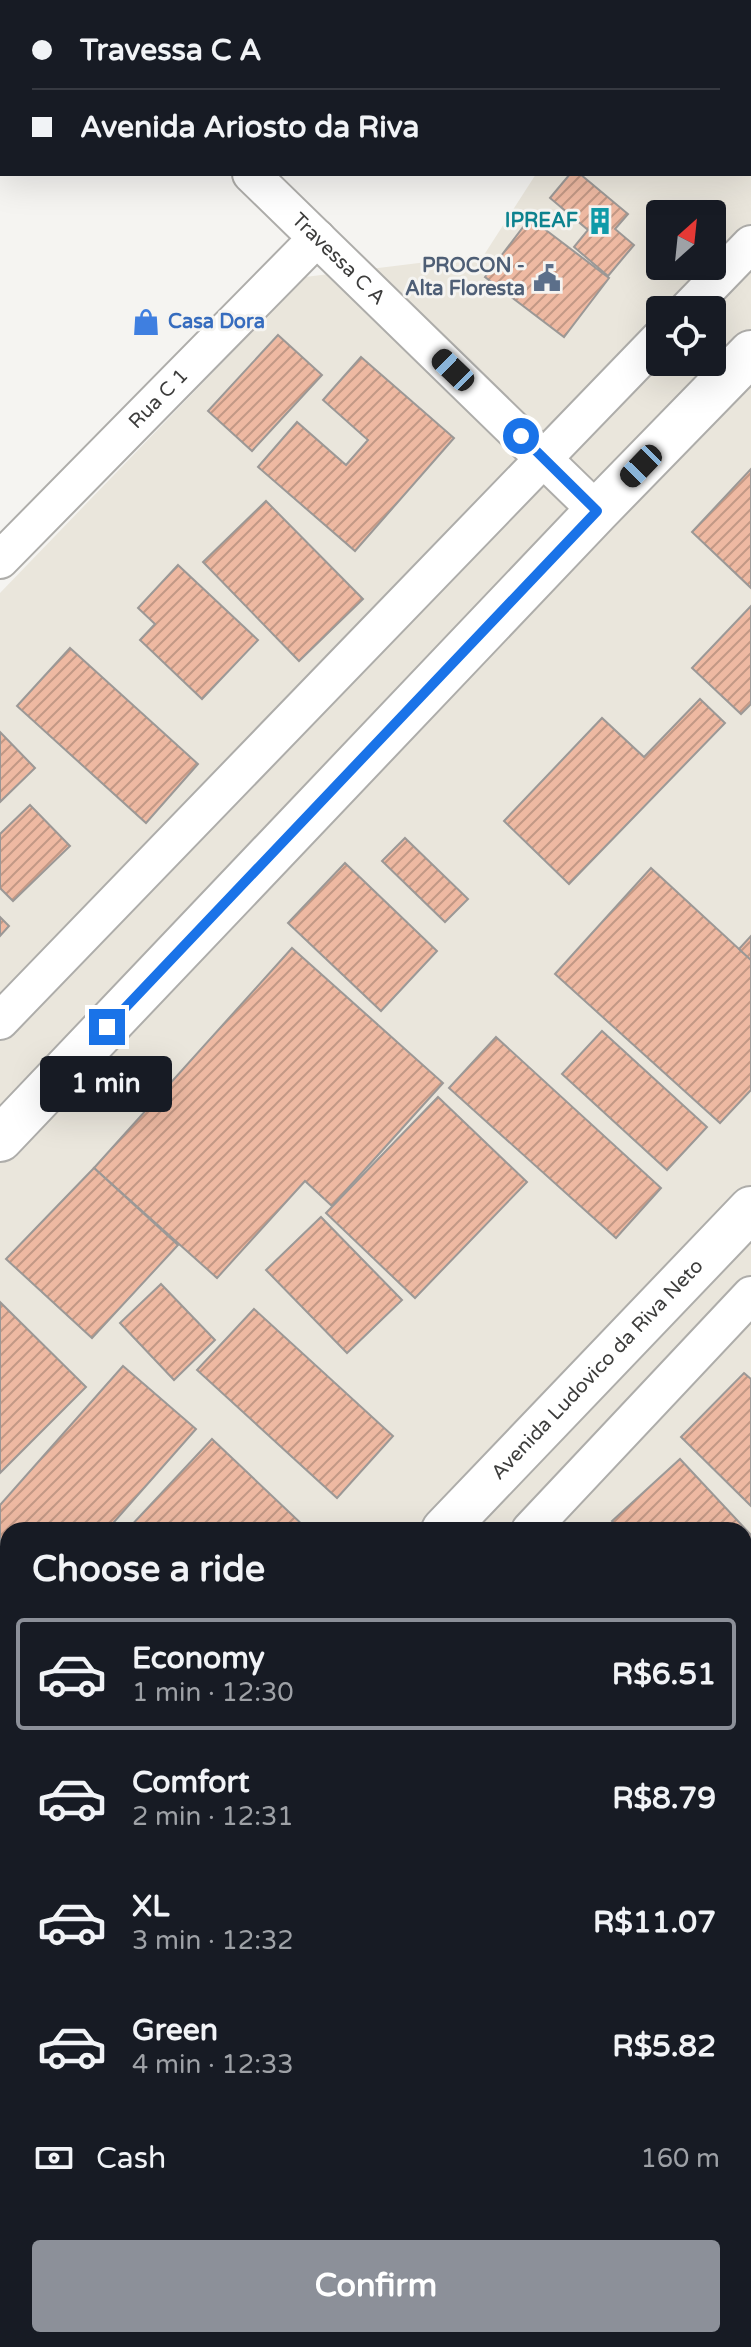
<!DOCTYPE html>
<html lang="en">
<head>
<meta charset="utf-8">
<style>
	:root { --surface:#171b24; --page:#242831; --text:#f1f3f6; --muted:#9ea1a6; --line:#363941; --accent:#8c9099 }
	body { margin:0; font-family:"Varela Round",sans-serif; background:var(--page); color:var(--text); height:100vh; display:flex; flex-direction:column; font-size:30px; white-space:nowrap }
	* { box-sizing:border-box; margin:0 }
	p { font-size:26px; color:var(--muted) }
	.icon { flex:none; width:44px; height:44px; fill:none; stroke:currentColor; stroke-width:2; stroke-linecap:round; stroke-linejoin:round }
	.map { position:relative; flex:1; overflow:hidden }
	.drawer { position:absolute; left:0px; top:1522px; width:752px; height:826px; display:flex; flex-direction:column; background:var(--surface); border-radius:24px 24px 0 0; box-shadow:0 8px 32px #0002 }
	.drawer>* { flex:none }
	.top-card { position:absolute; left:0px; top:0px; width:752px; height:176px; box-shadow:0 8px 32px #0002; display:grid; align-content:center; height:176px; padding:0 32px; background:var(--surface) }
	.needle { width:52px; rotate:27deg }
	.fabs { position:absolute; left:646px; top:200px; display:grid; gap:16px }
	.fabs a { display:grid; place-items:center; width:80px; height:80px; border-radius:8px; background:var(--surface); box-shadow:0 8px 32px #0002; font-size:40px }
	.end { position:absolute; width:36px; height:36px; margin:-18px; border:10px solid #1a73e8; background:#fff; box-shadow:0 0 0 4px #fff }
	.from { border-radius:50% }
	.bubble { position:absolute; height:56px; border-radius:8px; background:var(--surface); box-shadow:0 8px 32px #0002; font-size:26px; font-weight:700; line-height:56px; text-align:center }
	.car { position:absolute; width:24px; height:48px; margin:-24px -12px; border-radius:10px; box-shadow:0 0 6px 2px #0007; background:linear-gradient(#222 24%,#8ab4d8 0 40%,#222 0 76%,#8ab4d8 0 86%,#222 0) }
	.top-card b { display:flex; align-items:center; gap:28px; height:76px; font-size:30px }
	.top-card b+b { border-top:2px solid var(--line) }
	.top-card i { width:20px; height:20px; background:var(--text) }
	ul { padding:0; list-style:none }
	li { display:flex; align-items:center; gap:24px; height:112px; margin:0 16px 12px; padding:0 16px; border:4px solid transparent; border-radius:8px }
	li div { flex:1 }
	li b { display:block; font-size:30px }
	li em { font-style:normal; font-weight:700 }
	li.selected { border-color:var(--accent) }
	li>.icon { width:72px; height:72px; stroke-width:1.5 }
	h2 { padding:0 32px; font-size:36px; line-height:96px }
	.pay { display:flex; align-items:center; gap:20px; height:88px; padding:0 32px; font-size:30px }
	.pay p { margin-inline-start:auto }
	.cta { display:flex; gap:16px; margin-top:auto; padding:16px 32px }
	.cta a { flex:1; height:92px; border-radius:8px; background:var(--accent); color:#fff; font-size:32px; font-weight:700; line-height:92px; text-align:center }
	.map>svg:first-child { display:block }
	.built { fill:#eae6dc; fill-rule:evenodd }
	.park { fill:#aad5b2 }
	.building { fill:url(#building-hatch); stroke:#9b9896; stroke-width:2 }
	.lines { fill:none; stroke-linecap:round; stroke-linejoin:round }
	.street-casing { stroke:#aeadaa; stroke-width:40 }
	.secondary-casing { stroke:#aeadaa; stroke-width:48 }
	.street { stroke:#fff; stroke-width:36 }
	.secondary { stroke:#fff; stroke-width:44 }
	.route { stroke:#1a73e8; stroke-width:10 }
	.labels { text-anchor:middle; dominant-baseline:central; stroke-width:6; stroke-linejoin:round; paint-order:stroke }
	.culture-label { font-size:20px; font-weight:bold; fill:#0d838f; stroke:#f5f4f1; text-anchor:end }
	.street-label { font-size:20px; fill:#3d3d3c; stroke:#f5f4f1 }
	.service-label { font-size:20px; font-weight:bold; fill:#4e5e75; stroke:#f5f4f1; text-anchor:end }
	.shop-label { font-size:20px; font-weight:bold; fill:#366cbe; stroke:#f5f4f1; text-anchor:start }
</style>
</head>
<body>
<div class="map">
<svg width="751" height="2347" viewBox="0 0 751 2347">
	<defs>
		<pattern id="building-hatch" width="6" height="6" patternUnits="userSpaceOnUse" patternTransform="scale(2)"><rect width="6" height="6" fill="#eeb9a2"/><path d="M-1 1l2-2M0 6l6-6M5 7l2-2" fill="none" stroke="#c29885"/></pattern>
	</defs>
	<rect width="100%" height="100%" fill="#f5f4f1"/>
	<path class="built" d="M662 0H751V1837L744 1844V1530H8V2340H267L261 2347H0V593L305 277 484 255 536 174H750V2H661ZM660 214H712V266H660ZM660 310H712V362H660Z"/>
	<path class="park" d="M0 1800 8 1808V1941L0 1950Z"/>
	<g class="building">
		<path d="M570 174H580L628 214 615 229 634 245 608 276 574 247 588 230 550 198Z"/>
		<path d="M530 218 609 278 564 337 485 277Z"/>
		<path d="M278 335 322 375 252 451 208 411Z"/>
		<path d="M361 357 454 438 355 551 258 467 297 422 346 465 368 440 323 400Z"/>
		<path d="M751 469V588L692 532Z"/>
		<path d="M266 501 363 599 299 661 203 562Z"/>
		<path d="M178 565 258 640 202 699 140 640 155 624 138 608Z"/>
		<path d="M751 606V704L741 714 692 668Z"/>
		<path d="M70 648 198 764 146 823 17 706Z"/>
		<path d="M700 699 725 723 569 884 504 821 602 718 644 757Z"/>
		<path d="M0 732 35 768 0 802Z"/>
		<path d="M30 805 70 846 13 901 0 888V834Z"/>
		<path d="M405 838 468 899 445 922 382 861Z"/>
		<path d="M345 863 437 951 381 1011 288 923Z"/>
		<path d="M651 868 751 960V1090L720 1123 555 974Z"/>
		<path d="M0 917 9 926 0 936Z"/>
		<path d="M751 936V960L739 949Z"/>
		<path d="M292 948 443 1083 332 1206 305 1181 217 1278 94 1168Z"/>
		<path d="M602 1031 707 1127 667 1170 562 1074Z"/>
		<path d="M496 1037 661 1188 616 1238 449 1088Z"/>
		<path d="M438 1097 527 1182 415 1298 326 1213Z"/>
		<path d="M94 1168 178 1245 92 1338 6 1259Z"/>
		<path d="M321 1217 402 1300 347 1353 266 1270Z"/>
		<path d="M161 1284 215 1340 174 1380 120 1323Z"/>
		<path d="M0 1302 86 1387 0 1473Z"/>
		<path d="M254 1309 393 1436 337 1498 197 1370Z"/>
		<path d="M123 1366 196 1429 107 1530H8V1550L0 1543V1505Z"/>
		<path d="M744 1373 751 1379V1506L681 1437Z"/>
		<path d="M212 1439 308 1530H127Z"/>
		<path d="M680 1459 751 1535V1671L744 1663V1530H620L612 1521Z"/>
		<path d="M751 1994V2238L744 2232V2002Z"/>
		<path d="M0 2209 8 2216V2340H143L151 2347H0Z"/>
		<path d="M343 2340H442L445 2343 442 2347H337Z"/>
		<path d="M458 2340H571L579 2347H466Z"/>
	</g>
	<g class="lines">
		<g class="street-casing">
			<g id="street">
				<path d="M166 2 168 0"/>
				<path id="s1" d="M251 174 597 511"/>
				<path d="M687 310 751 244"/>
				<path id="s2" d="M0 560 317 238"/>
				<path d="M0 1021 660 338"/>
				<path d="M530 1530 751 1295"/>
				<path d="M0 1658 8 1666"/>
				<path d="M0 1775 8 1783"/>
				<path d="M744 1892 751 1884"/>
				<path d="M4 2090 8 2086"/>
				<path d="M305 2347 311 2340"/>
			</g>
		</g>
		<g class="secondary-casing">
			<g id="secondary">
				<path d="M0 1139 597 511 751 353"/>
				<path id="s3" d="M444 1530 751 1209"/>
				<path d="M0 1991 8 1983"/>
				<path d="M0 2157 8 2164"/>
				<path d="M201 2340 209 2347"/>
			</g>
		</g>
		<use href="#street" class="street"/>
		<use href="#secondary" class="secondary"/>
	</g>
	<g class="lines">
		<path class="route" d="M107 1027 597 511 521 436"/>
	</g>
	<defs>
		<g id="building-bare" transform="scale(2.16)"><path d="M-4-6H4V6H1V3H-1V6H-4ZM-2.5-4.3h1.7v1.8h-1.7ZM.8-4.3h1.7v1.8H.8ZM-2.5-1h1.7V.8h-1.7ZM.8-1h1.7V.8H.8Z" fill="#0f9aa8" stroke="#f5f4f1" stroke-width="2.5" paint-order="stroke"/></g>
		<g id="civic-bare" transform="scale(2.16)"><path d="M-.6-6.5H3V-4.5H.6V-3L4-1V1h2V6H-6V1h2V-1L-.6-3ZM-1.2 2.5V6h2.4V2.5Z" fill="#5c6f8a" stroke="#f5f4f1" stroke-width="2.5" paint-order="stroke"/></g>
		<g id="shop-bare" transform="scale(2.16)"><path d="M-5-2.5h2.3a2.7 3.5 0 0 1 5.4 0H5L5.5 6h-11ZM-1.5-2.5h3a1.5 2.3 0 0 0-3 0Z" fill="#3f7fe0" stroke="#f5f4f1" stroke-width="2.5" paint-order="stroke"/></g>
	</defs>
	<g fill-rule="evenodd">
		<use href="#building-bare" x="600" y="221"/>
		<use href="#civic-bare" x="547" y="278"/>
		<use href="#shop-bare" x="146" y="322"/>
	</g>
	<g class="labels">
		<g class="culture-label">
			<text x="578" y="221">IPREAF</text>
		</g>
		<g class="street-label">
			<text stroke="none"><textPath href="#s1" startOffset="122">Travessa C A</textPath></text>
			<text stroke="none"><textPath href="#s2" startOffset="226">Rua C 1</textPath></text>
			<text stroke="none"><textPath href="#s3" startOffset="222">Avenida Ludovico da Riva Neto</textPath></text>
		</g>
		<g class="service-label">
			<text x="525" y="266">PROCON -<tspan x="525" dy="23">Alta Floresta</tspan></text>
		</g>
		<g class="shop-label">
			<text x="168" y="322">Casa Dora</text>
		</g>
	</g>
</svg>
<div class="fabs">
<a><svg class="needle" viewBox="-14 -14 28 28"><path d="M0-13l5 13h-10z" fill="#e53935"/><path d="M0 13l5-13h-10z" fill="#9ea1a6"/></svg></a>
<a><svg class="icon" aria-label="locate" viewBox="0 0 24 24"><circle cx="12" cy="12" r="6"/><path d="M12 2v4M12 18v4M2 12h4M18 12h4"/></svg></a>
</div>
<i class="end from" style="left:521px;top:436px"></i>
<i class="end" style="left:107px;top:1027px"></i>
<div class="bubble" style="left:40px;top:1056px;width:132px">1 min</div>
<i class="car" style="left:453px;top:370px;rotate:314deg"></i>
<i class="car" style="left:641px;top:466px;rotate:224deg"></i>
<div class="top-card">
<b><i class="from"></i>Travessa C A</b>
<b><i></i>Avenida Ariosto da Riva</b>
</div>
<section class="drawer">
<h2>Choose a ride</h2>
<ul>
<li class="selected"><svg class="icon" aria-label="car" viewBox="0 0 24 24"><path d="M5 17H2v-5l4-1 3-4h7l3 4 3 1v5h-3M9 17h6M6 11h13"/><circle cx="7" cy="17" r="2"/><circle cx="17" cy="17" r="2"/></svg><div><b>Economy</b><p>1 min · 12:30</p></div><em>R$6.51</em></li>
<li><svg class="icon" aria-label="car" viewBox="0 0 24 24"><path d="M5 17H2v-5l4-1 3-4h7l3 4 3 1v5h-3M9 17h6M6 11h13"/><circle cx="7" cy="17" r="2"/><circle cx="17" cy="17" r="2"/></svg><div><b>Comfort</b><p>2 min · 12:31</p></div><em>R$8.79</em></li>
<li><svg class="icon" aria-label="car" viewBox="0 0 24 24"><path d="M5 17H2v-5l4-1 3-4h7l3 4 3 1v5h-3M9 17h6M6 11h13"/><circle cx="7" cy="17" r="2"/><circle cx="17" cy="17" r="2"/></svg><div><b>XL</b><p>3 min · 12:32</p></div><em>R$11.07</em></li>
<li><svg class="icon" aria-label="car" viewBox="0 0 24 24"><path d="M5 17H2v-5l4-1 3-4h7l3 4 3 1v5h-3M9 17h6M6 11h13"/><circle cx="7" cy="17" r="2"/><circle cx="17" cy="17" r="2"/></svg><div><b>Green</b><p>4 min · 12:33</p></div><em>R$5.82</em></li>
</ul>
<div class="pay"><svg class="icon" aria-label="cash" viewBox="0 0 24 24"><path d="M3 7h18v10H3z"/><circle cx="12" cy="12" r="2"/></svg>Cash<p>160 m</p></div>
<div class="cta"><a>Confirm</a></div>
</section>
</div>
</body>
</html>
